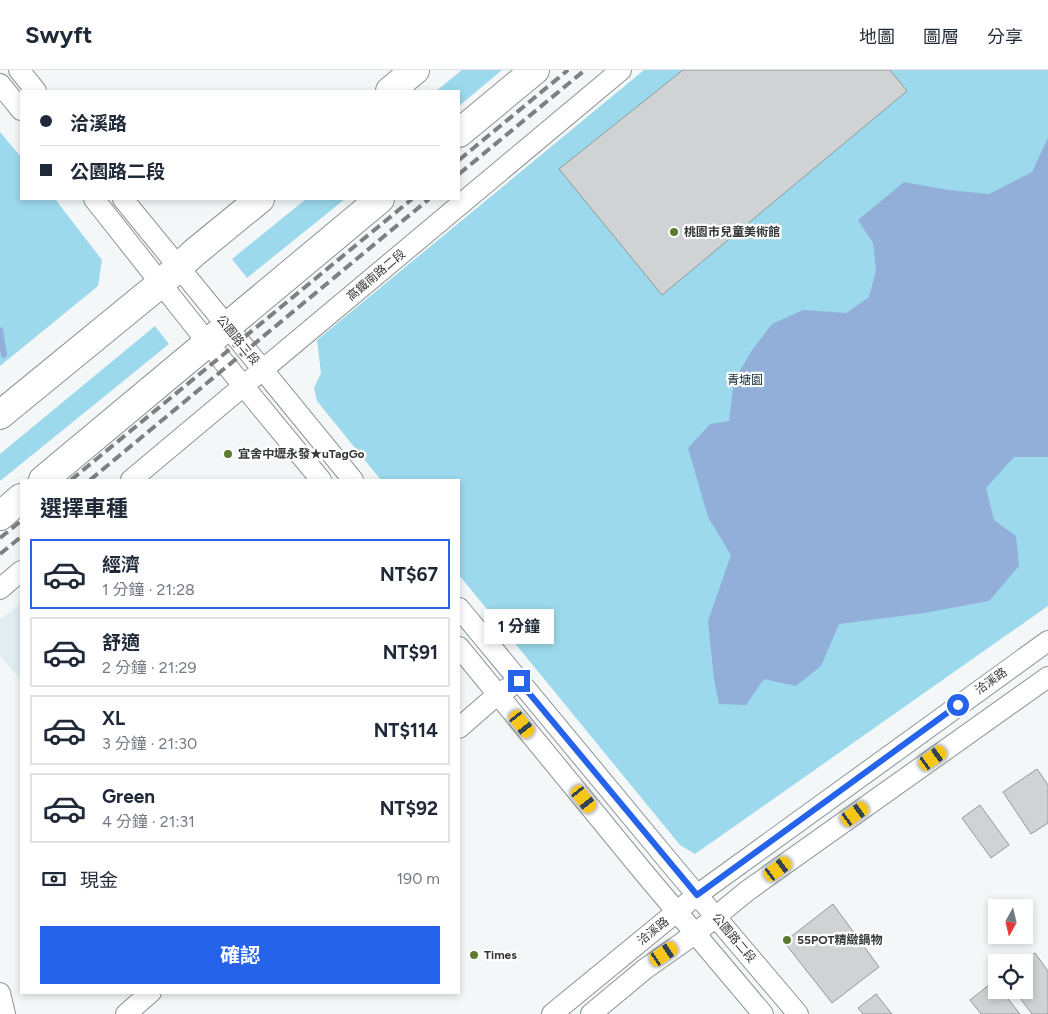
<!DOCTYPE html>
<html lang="zh-TW">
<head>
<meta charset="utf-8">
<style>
	:root { --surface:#fff; --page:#f2f2f3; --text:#1f2937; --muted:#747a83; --line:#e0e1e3; --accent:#2563eb }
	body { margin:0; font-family:Figtree,"Noto Sans TC",sans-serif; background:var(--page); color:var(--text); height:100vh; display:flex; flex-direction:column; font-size:19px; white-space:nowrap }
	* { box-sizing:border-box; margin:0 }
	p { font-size:16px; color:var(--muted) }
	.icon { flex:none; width:28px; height:28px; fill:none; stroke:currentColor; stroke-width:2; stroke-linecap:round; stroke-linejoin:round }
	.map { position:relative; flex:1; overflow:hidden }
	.sheet { position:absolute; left:20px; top:409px; width:440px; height:515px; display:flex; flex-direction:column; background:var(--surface); border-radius:0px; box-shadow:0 2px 8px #0003 }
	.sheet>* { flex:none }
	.banner { position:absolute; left:20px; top:20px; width:440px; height:110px; border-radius:0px; box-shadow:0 2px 8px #0003; display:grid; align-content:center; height:110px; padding:0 20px; background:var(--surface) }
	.needle { width:32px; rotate:188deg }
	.tools { position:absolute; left:988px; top:829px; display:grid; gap:10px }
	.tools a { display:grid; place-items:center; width:45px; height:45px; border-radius:0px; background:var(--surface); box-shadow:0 2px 8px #0003; font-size:25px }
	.end { position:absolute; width:22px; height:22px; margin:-11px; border:6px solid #2563eb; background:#fff; box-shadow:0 0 0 2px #fff }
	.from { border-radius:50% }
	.bubble { position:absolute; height:35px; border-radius:0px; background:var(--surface); box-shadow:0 2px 8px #0003; font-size:16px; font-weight:700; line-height:35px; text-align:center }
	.car { position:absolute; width:15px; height:30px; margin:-15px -8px; border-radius:6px; box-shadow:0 0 4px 1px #0007; background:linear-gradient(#f5c518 24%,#345 0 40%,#f5c518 0 76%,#345 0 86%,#f5c518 0) }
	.banner b { display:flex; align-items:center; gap:18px; height:48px; font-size:19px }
	.banner b+b { border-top:1px solid var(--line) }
	.banner i { width:12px; height:12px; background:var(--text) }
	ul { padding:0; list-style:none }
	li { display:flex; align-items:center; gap:15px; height:70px; margin:0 10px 8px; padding:0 10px; border:2px solid var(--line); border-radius:0px }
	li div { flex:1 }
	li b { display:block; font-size:19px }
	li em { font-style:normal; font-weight:700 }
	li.selected { border-color:var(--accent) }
	li>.icon { width:45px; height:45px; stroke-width:1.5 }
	h2 { padding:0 20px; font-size:22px; line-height:60px }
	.pay { display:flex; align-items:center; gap:12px; height:55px; padding:0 20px; font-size:19px }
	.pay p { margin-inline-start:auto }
	.action { display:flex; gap:10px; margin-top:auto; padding:10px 20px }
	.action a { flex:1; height:58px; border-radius:0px; background:var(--accent); color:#fff; font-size:20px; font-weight:700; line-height:58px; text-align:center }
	header { display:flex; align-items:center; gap:30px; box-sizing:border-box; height:70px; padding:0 25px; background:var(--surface); border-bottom:1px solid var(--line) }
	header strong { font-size:24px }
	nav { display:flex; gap:28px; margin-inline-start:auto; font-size:18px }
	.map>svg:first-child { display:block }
	.built { fill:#e1edf1 }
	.green { fill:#9cd9ed }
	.water { fill:#91afd9 }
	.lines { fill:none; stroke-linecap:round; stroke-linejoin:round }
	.stream { stroke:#91afd9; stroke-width:6 }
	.building { fill:#cfd3d4; stroke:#949898 }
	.street-casing { stroke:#8f9394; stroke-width:22 }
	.secondary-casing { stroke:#8f9394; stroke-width:30 }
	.street { stroke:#fff; stroke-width:20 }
	.secondary { stroke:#fff; stroke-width:28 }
	.rail { stroke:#7d7f80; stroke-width:4; stroke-dasharray:10 5; stroke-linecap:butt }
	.route { stroke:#2563eb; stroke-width:6 }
	.poi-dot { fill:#5d7b30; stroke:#fff; stroke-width:2 }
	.labels { text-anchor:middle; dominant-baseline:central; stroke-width:4.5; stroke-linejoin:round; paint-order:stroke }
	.poi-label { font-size:12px; font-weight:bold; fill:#363738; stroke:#fff; text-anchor:start }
	.street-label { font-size:12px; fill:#363738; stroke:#fff }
	.park-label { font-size:12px; fill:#0f2e38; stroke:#fff }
</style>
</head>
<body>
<header>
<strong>Swyft</strong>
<nav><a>地圖</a><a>圖層</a><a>分享</a></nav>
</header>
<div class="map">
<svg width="1048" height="944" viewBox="0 0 1048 944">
	<rect width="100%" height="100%" fill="#f3f7f8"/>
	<path class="built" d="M21 533V610L0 586V550Z"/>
	<g class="green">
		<path d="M462 0H502L459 36V21H436Z"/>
		<path d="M644 0H1048V536L695 784 680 775 459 505V410H381L317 331 314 318 321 303 317 270Z"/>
		<path d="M0 62 21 87V129H55L102 190 98 216 0 296Z"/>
		<path d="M306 129H345L247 208 232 189Z"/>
		<path d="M155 256 169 274 0 411V384Z"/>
	</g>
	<path class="water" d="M1048 68V387H1014L986 418 994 450 1016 466 1019 496 989 531 924 543 839 554 821 596 796 616 764 609 746 635 719 634 714 609 708 551 731 485 708 447 688 378 710 354 729 351 734 311 752 280 772 254 803 240 846 243 869 227 876 200 873 173 858 150 904 112 948 120 989 124 1032 102Z"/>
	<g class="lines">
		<path class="stream" d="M0 260 4 285"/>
	</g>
	<g class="building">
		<path d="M683 0H890L907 21 662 225 559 99Z"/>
		<path d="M1037 699 1048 715V753L1031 764 1003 722Z"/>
		<path d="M980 735 1009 775 991 788 962 748Z"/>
		<path d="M833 834 879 897 832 933 784 872Z"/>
		<path d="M1035 883 1048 901V944H1032L1014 920H1024V892H1022Z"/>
		<path d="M994 911 996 914V920H1001L1020 944H981L970 930Z"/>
		<path d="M876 924 892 944H863L858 938Z"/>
	</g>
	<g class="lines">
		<g class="street-casing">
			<g id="street">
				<path d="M19 0 36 21"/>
				<path d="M0 14 21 40"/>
				<path d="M94 129 208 273 321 410"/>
				<path d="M123 129 353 410"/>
				<path d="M131 410 621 0"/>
				<path d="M0 519 21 501"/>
				<path d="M459 538 675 799 798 944"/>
				<path d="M459 577 645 804 763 944"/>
				<path d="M459 658 498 624 510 617"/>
				<path d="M0 923 5 944"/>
				<path d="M126 944 151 922"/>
				<path d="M552 944 697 825 1048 571"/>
				<path d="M591 944 645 899 696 863 747 821 1048 607"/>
			</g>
		</g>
		<g class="secondary-casing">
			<g id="secondary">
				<path d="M390 21 415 0"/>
				<path d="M459 63 535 0"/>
				<path d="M0 345 160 214 195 182 260 129"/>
				<path d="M43 410 380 129"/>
				<path d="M0 446 21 428"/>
			</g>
		</g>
		<use href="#street" class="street"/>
		<use href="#secondary" class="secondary"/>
		<g class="rail">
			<path d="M459 90 568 0"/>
			<path d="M459 104 585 0"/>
			<path d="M71 410 412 129"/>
			<path d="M90 410 429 129"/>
			<path d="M0 468 21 451"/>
			<path d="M0 484 21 467"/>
		</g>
	</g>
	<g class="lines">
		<path class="route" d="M519 611 697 825 958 635"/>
	</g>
	<g class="poi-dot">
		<circle cx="674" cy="162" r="5"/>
		<circle cx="228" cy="384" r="5"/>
		<circle cx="787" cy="870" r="5"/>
		<circle cx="474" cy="885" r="5"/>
	</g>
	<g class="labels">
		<g class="poi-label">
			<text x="684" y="162">桃園市兒童美術館</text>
			<text x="238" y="384">宜舍中壢永發★uTagGo</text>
			<text x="797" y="870">55POT精緻鍋物</text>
			<text x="484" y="885">Times</text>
		</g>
		<g class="street-label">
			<text transform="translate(376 205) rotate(-40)">高鐵南路二段</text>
			<text transform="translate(238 270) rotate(51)">公園路二段</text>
			<text transform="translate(991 611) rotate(-36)">洽溪路</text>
			<text transform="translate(653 861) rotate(-39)">洽溪路</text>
			<text transform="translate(734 868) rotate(50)">公園路二段</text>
		</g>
		<g class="park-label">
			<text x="745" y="310">青塘園</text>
		</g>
	</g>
</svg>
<div class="tools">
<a><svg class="needle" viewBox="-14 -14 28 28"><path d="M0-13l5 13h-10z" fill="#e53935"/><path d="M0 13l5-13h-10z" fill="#747a83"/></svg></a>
<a><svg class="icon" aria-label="locate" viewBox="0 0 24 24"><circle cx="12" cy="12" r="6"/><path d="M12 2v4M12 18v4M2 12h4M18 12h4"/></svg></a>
</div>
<i class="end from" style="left:958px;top:635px"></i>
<i class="end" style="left:519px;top:611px"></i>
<div class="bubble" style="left:484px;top:539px;width:70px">1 分鐘</div>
<i class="car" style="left:522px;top:654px;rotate:141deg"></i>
<i class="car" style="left:933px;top:688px;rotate:55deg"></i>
<i class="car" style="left:584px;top:729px;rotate:141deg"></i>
<i class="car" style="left:855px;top:744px;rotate:55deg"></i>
<i class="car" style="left:778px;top:799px;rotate:54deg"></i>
<i class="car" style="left:664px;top:884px;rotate:56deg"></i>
<div class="banner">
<b><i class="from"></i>洽溪路</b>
<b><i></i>公園路二段</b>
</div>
<section class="sheet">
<h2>選擇車種</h2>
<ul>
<li class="selected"><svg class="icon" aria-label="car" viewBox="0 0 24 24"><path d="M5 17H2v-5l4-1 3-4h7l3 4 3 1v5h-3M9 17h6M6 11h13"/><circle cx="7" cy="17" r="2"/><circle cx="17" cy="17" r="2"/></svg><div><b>經濟</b><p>1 分鐘 · 21:28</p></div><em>NT$67</em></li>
<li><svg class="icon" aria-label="car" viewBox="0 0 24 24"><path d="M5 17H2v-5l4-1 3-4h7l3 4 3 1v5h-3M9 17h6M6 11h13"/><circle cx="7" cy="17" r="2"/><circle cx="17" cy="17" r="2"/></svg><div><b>舒適</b><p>2 分鐘 · 21:29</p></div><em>NT$91</em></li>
<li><svg class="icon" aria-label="car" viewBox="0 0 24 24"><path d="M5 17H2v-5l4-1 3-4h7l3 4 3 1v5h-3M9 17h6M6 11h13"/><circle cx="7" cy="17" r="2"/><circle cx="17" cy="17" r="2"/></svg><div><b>XL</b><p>3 分鐘 · 21:30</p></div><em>NT$114</em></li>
<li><svg class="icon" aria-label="car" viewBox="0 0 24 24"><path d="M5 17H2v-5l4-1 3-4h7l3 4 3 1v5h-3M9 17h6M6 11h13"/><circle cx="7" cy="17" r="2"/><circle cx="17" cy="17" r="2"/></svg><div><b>Green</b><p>4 分鐘 · 21:31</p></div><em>NT$92</em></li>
</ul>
<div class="pay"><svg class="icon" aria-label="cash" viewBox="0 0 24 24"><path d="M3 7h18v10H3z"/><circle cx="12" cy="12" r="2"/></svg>現金<p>190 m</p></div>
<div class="action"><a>確認</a></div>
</section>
</div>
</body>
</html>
